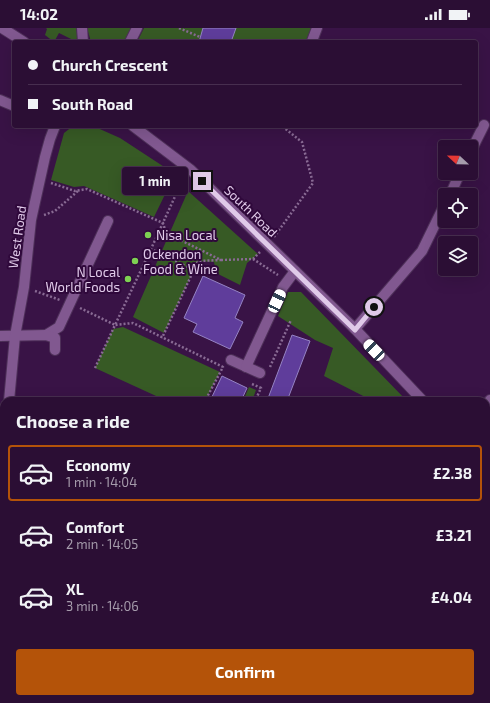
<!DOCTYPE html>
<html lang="en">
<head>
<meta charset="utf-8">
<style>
	:root { --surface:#2b0e34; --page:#371c40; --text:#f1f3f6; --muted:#a69cac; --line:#472e4f; --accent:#b45309 }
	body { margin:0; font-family:"Exo 2",sans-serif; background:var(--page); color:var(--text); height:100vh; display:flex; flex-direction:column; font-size:15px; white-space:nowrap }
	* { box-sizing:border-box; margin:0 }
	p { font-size:13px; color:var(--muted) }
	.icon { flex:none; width:22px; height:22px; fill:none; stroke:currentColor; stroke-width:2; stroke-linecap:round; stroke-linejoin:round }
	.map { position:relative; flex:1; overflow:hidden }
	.side { position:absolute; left:0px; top:369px; width:490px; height:306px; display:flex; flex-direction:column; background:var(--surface); border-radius:12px 12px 0 0; box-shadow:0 4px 16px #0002,0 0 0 1px var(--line) }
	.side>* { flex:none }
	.banner { position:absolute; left:12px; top:12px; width:466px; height:88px; border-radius:4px; box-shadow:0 4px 16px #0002,0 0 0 1px var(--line); display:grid; align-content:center; height:88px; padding:0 16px; background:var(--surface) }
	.needle { width:26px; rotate:292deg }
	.tools { position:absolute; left:438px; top:112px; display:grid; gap:8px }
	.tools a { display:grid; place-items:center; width:40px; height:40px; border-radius:4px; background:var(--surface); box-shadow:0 4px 16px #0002,0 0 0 1px var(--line); font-size:20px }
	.end { position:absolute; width:18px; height:18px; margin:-9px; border:5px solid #e0cae9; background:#111; box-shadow:0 0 0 2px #111 }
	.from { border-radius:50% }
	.bubble { position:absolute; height:28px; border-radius:4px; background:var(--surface); box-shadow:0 4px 16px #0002,0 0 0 1px var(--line); font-size:13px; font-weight:700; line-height:28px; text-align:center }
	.car { position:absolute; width:12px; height:24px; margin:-12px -6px; border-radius:5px; box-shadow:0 0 3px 1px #0007; background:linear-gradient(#fff 24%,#345 0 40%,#fff 0 76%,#345 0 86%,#fff 0) }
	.banner b { display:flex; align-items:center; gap:14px; height:38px; font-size:15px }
	.banner b+b { border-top:1px solid var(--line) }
	.banner i { width:10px; height:10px; background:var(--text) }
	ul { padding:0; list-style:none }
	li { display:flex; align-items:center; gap:12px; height:56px; margin:0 8px 6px; padding:0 8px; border:2px solid transparent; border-radius:4px }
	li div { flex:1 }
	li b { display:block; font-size:15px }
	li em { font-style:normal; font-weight:700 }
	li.active { border-color:var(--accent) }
	li>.icon { width:36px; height:36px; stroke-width:1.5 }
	h2 { padding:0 16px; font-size:18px; line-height:48px }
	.primary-button { display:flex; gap:8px; margin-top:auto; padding:8px 16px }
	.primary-button a { flex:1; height:46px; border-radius:4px; background:var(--accent); color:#fff; font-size:16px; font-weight:700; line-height:46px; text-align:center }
	.status { display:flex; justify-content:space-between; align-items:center; height:28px; padding:0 20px; background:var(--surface); direction:ltr }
	.status svg { height:11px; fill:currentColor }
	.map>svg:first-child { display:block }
	.green { fill:#375a25 }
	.building { fill:#5f3d9b; stroke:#9583c4 }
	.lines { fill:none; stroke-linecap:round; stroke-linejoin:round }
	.service-casing { stroke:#4e3059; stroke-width:8 }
	.minor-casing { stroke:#4e3059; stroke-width:12 }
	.tertiary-casing { stroke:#4e3059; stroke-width:12 }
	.secondary-casing { stroke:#4e3059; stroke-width:12 }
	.path { stroke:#896b94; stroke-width:2.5; stroke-dasharray:2 2; stroke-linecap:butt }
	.service { stroke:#815890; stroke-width:6 }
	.minor { stroke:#815890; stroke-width:10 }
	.tertiary { stroke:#815890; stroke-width:10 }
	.secondary { stroke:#815890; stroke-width:10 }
	.route { stroke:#e0cae9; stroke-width:5 }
	.poi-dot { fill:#7ed153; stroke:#2f083b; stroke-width:1.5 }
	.labels { text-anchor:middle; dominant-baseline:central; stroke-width:4; stroke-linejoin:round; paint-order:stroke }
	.street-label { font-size:13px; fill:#e0cae9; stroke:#2f083b }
	.poi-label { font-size:13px; fill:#e0cae9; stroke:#2f083b; text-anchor:start }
</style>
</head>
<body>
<div class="status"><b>14:02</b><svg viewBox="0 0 49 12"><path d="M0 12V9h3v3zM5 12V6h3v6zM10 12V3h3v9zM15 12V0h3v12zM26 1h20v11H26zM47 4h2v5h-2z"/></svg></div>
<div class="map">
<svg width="490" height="675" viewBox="0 0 490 675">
	<rect width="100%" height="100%" fill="#391346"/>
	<g class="green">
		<path d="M46 0H76L77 4V14L59 5 54 14 45 7 47 1Z"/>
		<path d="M87 0H133L126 14H91Z"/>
		<path d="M144 0H314L308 14H137Z"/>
		<path d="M73 98H93L120 110 175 146 154 189 84 158 74 159 51 152 64 105Z"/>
		<path d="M188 163 258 226 247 235 240 257 216 245 214 234 198 233 164 305 133 289Z"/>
		<path d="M288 264H301L407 373H373L324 348 333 320 315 312 278 288Z"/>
		<path d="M123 299 220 344 205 373H167L95 340 113 301Z"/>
		<path d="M249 359 256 362 252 373H243Z"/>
		<path d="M486 454 490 458V506L486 504Z"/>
		<path d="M1 516 4 517V607L0 605V521Z"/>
		<path d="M286 671H317L315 675H292L285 672Z"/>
		<path d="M336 671H379L390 675H347Z"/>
	</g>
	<g class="building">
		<path d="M203 0H236L231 14H199Z"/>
		<path d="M203 248 245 267 235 290 243 294 230 321 193 304 197 296 184 290Z"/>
		<path d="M292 307 310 313 287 373H267Z"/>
		<path d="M222 348 247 360 241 373H210Z"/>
	</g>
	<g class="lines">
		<g class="service-casing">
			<path id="service" d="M0 630 3 631 0 639"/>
		</g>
		<g class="minor-casing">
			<g id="minor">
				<path d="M82 0 83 14"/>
				<path d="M130 14 137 0"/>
				<path d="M312 14V13L317 0"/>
				<path d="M0 72 14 78"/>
				<path d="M471 123 484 97"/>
				<path d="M450 167 460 145"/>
				<path d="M355 301 422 223 445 176"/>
				<path d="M46 307 59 299 108 193"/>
				<path d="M0 308 46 307 55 310V322"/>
				<path d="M231 332 260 345"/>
				<path d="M246 339 283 259 295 243"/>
				<path d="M486 377 490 372"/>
				<path d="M0 495H4"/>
				<path d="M486 580 488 574"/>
				<path d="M486 629 490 631"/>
				<path d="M148 671 159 675"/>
				<path d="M136 675 137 671"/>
				<path d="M201 675 202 671"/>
			</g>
		</g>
		<g class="tertiary-casing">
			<g id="tertiary">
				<path d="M9 373 15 308 24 259 31 192 45 129 50 111 55 98"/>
				<path d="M0 445 4 418"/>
			</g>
		</g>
		<g class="secondary-casing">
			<g id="secondary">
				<path d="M2 0 24 14"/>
				<path d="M133 98 191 142 355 301 423 373"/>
				<path d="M486 439 490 443"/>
			</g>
		</g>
		<g class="path">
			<path d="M179 0 200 9"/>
			<path d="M183 151 151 221 194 242"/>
			<path d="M51 155 75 163 87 161 163 195 166 205 221 232 198 233 162 310"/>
			<path d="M44 187 55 183 79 162"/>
			<path d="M274 209 313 155 302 114 282 98"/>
			<path d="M253 231 278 247"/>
			<path d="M221 232 253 231 260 224"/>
			<path d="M35 263 60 272"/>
			<path d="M80 280 115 297 151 221"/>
			<path d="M270 339 291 292"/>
			<path d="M95 340 115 297 133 295 223 339 205 373"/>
			<path d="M252 356 261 360 255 373"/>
			<path d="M486 507 490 509"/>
			<path d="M0 512 4 514"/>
			<path d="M0 557 4 559"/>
			<path d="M0 607 4 609"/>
			<path d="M0 653 4 654"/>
			<path d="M48 671 52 673 51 675"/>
			<path d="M281 671 285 672 286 671"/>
			<path d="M336 671 346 675"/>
			<path d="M398 671 402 673"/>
			<path d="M402 671V673L408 675"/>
			<path d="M273 675 274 671"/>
			<path d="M369 675 370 671"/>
		</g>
		<use href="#service" class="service"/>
		<use href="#minor" class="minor"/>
		<use href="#tertiary" class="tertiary"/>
		<use href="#secondary" class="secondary"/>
	</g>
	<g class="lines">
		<path class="route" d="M202 153 355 302 374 279"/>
	</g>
	<g class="poi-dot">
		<circle cx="148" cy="207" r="4"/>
		<circle cx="135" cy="233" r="4"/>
		<circle cx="128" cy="251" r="4"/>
	</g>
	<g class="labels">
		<g class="street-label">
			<text transform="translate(251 183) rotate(44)">South Road</text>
			<text transform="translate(17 209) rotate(-82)">West Road</text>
		</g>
		<g class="poi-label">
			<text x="156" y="207">Nisa Local</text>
			<text x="143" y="226">Ockendon<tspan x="143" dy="15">Food &amp; Wine</tspan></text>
			<text x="120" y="244" text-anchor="end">N Local<tspan x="120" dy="15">World Foods</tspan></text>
		</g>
	</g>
</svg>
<div class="tools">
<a><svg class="needle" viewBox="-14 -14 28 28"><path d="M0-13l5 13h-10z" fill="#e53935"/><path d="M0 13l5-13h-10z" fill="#a69cac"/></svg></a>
<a><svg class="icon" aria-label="locate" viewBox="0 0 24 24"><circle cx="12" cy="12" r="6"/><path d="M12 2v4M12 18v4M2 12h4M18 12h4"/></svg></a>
<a><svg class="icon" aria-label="layers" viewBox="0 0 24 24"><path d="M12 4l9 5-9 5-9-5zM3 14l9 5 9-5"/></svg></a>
</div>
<i class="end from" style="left:374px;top:279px"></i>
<i class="end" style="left:202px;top:153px"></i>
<div class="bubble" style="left:122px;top:139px;width:66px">1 min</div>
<i class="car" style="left:277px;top:273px;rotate:25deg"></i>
<i class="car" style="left:374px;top:322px;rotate:316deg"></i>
<div class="banner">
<b><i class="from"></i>Church Crescent</b>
<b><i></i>South Road</b>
</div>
<section class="side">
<h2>Choose a ride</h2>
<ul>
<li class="active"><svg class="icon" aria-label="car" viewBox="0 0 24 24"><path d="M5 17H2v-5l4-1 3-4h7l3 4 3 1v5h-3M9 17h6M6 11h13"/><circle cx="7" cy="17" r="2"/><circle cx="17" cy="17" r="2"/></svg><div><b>Economy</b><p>1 min · 14:04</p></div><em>£2.38</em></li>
<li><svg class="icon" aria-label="car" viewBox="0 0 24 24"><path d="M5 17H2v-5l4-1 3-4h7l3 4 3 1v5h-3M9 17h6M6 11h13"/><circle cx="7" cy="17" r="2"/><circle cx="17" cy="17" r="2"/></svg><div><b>Comfort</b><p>2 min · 14:05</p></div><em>£3.21</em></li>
<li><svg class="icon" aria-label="car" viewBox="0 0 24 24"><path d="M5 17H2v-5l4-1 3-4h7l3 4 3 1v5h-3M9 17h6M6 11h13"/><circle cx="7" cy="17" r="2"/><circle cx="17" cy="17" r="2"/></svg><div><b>XL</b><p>3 min · 14:06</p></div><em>£4.04</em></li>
</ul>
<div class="primary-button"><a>Confirm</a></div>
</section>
</div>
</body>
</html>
